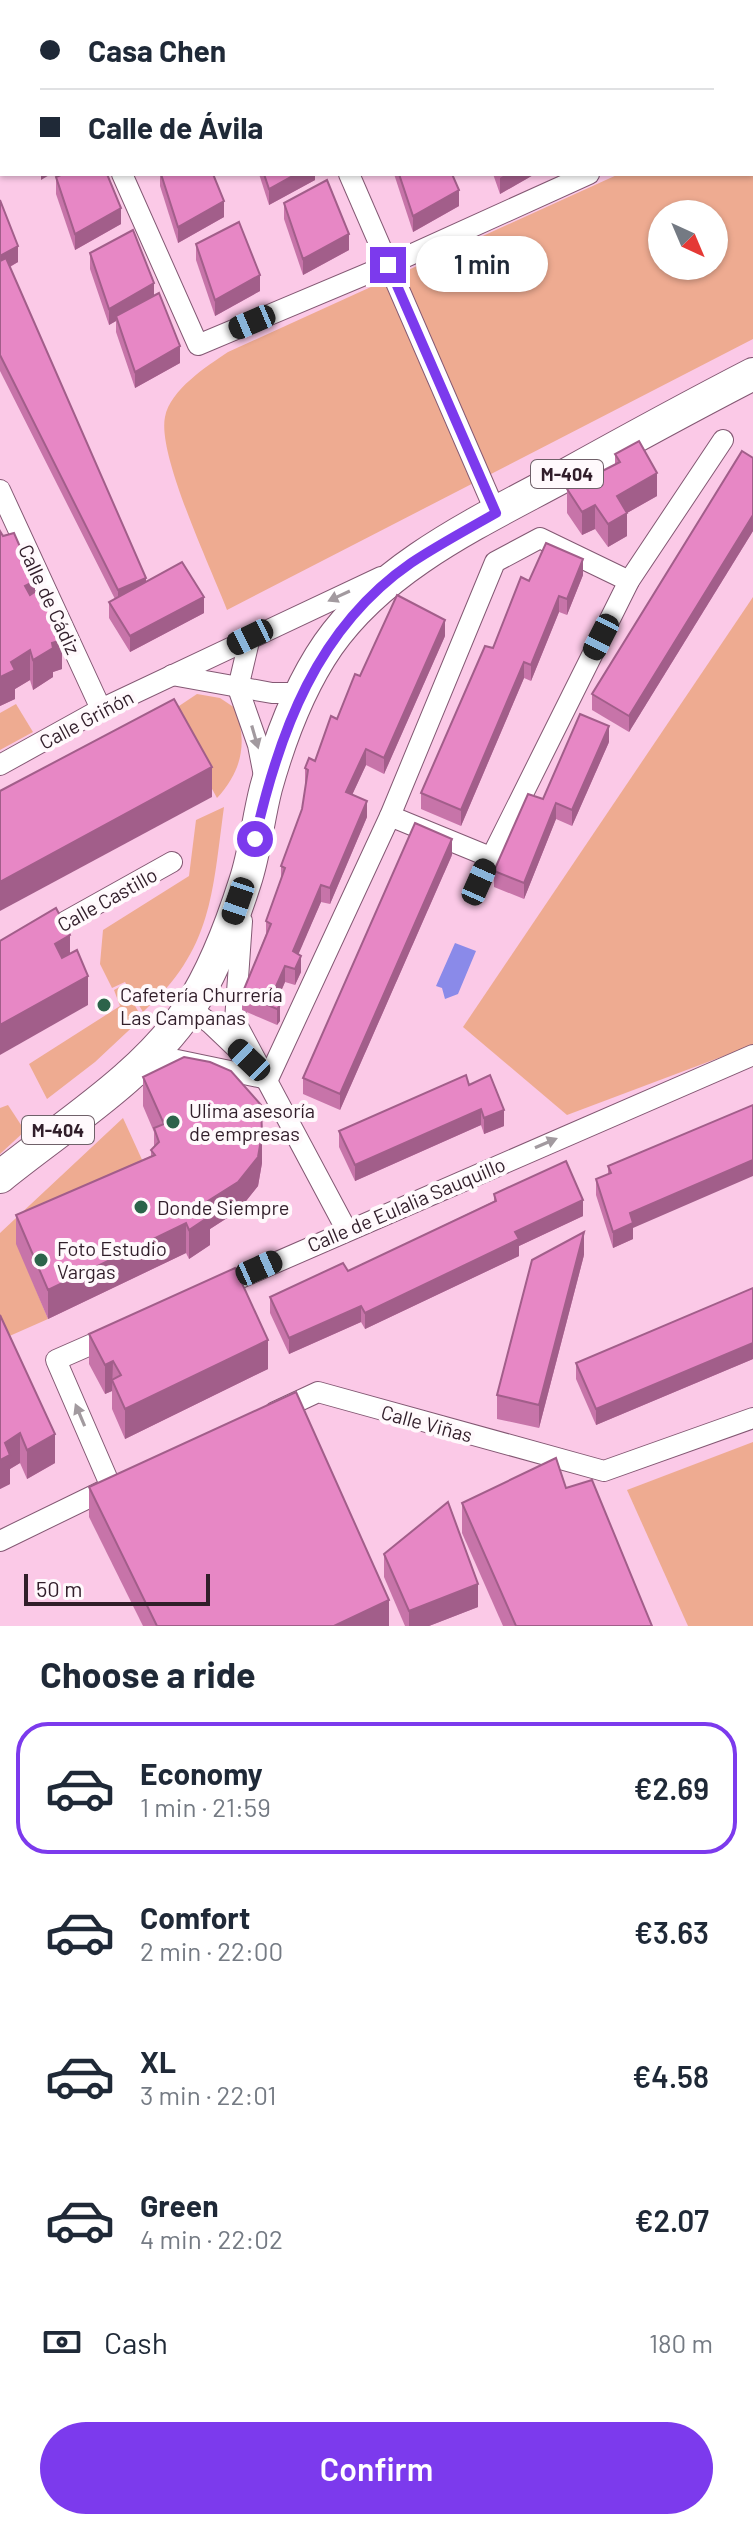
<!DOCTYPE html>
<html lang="en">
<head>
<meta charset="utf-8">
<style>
	:root { --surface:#fff; --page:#f2f2f3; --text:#1f2937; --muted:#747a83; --line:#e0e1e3; --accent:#7c3aed }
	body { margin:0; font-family:Barlow,sans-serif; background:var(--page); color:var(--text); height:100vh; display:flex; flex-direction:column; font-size:30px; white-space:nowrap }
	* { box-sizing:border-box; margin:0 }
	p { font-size:26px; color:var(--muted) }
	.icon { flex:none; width:44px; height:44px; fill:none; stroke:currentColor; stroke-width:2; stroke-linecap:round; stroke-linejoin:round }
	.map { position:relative; height:1626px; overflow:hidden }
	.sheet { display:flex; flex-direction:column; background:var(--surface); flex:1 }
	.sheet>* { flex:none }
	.guide { position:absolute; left:0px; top:0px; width:754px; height:176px; box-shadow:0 2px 6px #0004; display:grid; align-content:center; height:176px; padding:0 40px; background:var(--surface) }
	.needle { width:52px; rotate:136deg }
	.tools { position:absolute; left:648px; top:200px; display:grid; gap:16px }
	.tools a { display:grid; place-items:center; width:80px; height:80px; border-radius:50%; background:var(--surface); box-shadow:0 2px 6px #0004; font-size:40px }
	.scale { position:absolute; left:24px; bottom:20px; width:186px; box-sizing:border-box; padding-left:8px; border:4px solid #311e2a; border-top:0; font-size:22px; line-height:28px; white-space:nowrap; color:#311e2a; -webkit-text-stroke:6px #fff9fc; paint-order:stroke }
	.end { position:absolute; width:36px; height:36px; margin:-18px; border:10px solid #7c3aed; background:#fff; box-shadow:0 0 0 4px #fff }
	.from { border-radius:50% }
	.bubble { position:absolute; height:56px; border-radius:28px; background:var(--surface); box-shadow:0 2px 6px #0004; font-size:26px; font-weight:600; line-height:56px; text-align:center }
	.car { position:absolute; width:24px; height:48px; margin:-24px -12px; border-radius:10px; box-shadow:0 0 6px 2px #0007; background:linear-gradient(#222 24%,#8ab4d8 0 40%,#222 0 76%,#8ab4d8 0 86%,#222 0) }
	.guide b { display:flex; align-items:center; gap:28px; height:76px; font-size:30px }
	.guide b+b { border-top:2px solid var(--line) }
	.guide i { width:20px; height:20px; background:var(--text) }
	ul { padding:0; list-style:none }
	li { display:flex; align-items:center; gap:24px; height:132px; margin:0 16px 12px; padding:0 24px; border:4px solid transparent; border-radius:32px }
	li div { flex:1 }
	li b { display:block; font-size:30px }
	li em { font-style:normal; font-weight:600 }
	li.selected { border-color:var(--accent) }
	li>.icon { width:72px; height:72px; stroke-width:1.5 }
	h2 { padding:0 40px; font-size:36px; line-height:96px }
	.pay { display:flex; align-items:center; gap:20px; height:88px; padding:0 40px; font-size:30px }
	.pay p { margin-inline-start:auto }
	.action { display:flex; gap:16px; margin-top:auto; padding:16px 40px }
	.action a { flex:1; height:92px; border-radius:48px; background:var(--accent); color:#fff; font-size:32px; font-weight:600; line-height:92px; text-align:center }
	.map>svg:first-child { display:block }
	.green { fill:#eeab91; fill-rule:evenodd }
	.water { fill:#8a8ae9 }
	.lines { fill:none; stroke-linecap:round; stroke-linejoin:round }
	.minor-casing { stroke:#835873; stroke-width:22 }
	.primary-casing { stroke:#835873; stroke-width:34 }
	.minor { stroke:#fff; stroke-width:20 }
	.primary { stroke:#fff; stroke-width:32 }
	.wall { fill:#c774a9 }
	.shaded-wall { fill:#a25e8a }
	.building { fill:#e787c5; stroke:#a25e8a; stroke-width:2 }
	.oneway { fill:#a29a9f }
	.route { stroke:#7c3aed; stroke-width:10 }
	.poi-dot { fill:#2c634a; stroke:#fff9fc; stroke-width:3 }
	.labels { text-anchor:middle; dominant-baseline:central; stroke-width:8; stroke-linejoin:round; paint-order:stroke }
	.shield { fill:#fff9fc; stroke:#6f6069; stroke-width:2 }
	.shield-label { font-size:18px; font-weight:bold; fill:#311e2a }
	.street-label { font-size:20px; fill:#311e2a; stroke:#fff9fc }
	.poi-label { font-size:20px; fill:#311e2a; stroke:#fff9fc; text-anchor:start }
</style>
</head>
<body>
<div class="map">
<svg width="753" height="1626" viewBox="0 0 753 1626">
	<rect width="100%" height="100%" fill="#fbc9e7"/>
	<g class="green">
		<path d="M753 113V339L227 610C212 570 157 455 165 417 170 390 207 366 228 352L619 174H752ZM662 214H714V266H662Z"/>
		<path d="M753 597V1045L567 1115 463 1027Z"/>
		<path d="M197 694 220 698 235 708C248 742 242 771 217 798L170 712Z"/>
		<path d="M16 704 33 732 0 750V713Z"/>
		<path d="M224 807C212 894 213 949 143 1012L125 982 112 988 100 964 103 930 189 876 196 820Z"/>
		<path d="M123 985 142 1018 95 1062 47 1099 29 1064 120 1006 114 990Z"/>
		<path d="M8 1105 25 1131 0 1154V1108Z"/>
		<path d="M123 1118 149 1175 17 1244 48 1319 5 1338 0 1327V1233Z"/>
		<path d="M753 1442V1626H688L627 1490Z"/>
	</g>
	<path class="water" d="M455 943 476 951 458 994 445 999 442 988 436 986Z"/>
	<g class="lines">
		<g class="minor-casing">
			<g id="minor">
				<path d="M44 0 45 2"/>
				<path d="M275 0 276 2"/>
				<path d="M506 0 507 2"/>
				<path d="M708 0 709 2"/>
				<path d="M122 174 198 345 388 265 589 174"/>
				<path d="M349 174 496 513"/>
				<path d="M0 490 101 709"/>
				<path d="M250 637 238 688 258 745 265 781"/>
				<path d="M172 675 272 693H300"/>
				<path d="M0 765 101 709 381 577"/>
				<path d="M390 816 490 857"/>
				<path d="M479 882 629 581 723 440"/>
				<path d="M242 921 235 1021 346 1229"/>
				<path d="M0 958 172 862"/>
				<path d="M189 1008 210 1023 251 1062"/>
				<path d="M137 1076 177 1060 268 1079"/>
				<path d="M268 1079 390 816 495 562 540 538 629 581"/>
				<path d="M215 1289 753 1055"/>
				<path d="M275 1412 318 1392 604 1471 753 1418"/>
				<path d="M111 1487 56 1360 113 1335"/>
				<path d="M0 1541 111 1487"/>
			</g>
		</g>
		<g class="primary-casing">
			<path id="primary" d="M0 1177C64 1125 142 1078 189 1009 214 971 231 926 245 882 255 852 258 819 266 788 280 738 299 687 328 645 384 565 479 522 562 477 625 442 689 407 753 374"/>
		</g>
		<use href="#minor" class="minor"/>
		<use href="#primary" class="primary"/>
	</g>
	<g class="wall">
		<path d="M745 0H753V47L752 2H745Z"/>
		<path d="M2 29V96L0 90V30Z"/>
		<path d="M160 174H213L224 217 178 243 160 186Z"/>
		<path d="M259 174H315V180L269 205Z"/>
		<path d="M394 174H452L459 206 413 232Z"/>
		<path d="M493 174H535L500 194Z"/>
		<path d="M56 177 121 224 75 250 56 194Z"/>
		<path d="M0 200 18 262 10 267 146 582 204 613 130 652 109 618V602L115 599 0 371Z"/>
		<path d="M284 203 349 250 303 275 284 219Z"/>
		<path d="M196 244 260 291 215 316 196 260Z"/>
		<path d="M90 253 154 296 180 363 135 388 116 332V321L109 325 90 269Z"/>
		<path d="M615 454 657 496 627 513V536L608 547 595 529 582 535 567 513V489L615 465Z"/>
		<path d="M753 458V531L629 732 592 710V694Z"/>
		<path d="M0 531 35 592 62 669 53 672V677L33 690 30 680 15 689V699L0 706Z"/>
		<path d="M583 575 567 615 559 612 531 681 524 678 461 826 421 809V793L529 581Z"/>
		<path d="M445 636 384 774 366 765 352 795 367 817 330 904 321 902 298 954 301 972 295 985 285 982 276 1003 280 1021 277 1025 242 1010V994L266 934V921L281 879V866L302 809 306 785 305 784V768L315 761 360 676Z"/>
		<path d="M609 742 572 826 556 819 524 899 494 887V871L543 799Z"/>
		<path d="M452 855 340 1110 303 1094V1078Z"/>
		<path d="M143 1077 262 1163 258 1186 238 1211 210 1229V1245L189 1259 186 1253 48 1319 16 1244V1215L151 1156V1150L154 1146V1132L143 1106Z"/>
		<path d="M469 1085 504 1126 484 1134 481 1125 355 1181 339 1147V1131Z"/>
		<path d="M608 1166 633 1228V1239L613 1248 596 1195V1179L608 1174Z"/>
		<path d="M494 1194 583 1216 519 1246V1256L365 1329 361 1322 289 1354 270 1313V1297L348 1271 494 1201Z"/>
		<path d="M584 1255 539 1428 497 1419V1395Z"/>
		<path d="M753 1288V1359L596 1425 576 1379V1363Z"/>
		<path d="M0 1315 55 1463 27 1479 20 1463 10 1469V1484L0 1489Z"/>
		<path d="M89 1334 268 1369 125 1439 112 1409V1391L105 1394 89 1364Z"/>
		<path d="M89 1487 389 1626H143L89 1517Z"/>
		<path d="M566 1488 652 1626H503L462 1533V1503Z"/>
		<path d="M384 1554 478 1607 429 1626H405L384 1577Z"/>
	</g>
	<g class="shaded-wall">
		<path d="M112 0H127V2H108Z"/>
		<path d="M323 0H341L338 2H323Z"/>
		<path d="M2 10V26L0 27V11Z"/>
		<path d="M41 174H51L41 180Z"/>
		<path d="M296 174H315V180L269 205V189Z"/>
		<path d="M506 174H535L500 194V178Z"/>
		<path d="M459 190V206L413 232V216Z"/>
		<path d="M224 201V217L178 243V227Z"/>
		<path d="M121 208V224L75 250V234Z"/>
		<path d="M349 234V250L303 275V259Z"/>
		<path d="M18 246V262L0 272V256Z"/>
		<path d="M260 275V291L215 316V300Z"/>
		<path d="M154 283V299L116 316V321L109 325V309Z"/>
		<path d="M180 346V363L135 388V372Z"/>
		<path d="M657 473V496L627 513V536L608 547V524L617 496Z"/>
		<path d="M595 505V529L582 535V512Z"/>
		<path d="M753 515V531L629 732V716Z"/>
		<path d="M583 559V575L567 615V599Z"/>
		<path d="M146 578V594L118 606V590Z"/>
		<path d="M35 581V610L25 586Z"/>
		<path d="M559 596V612L531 681V665Z"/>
		<path d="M204 597V613L130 652V636Z"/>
		<path d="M445 620V636L384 774V758Z"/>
		<path d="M62 640V669L53 672V677L33 690V660L52 643Z"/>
		<path d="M30 650V680L15 689V699L0 706V677L11 662Z"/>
		<path d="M524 662V678L461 826V810Z"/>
		<path d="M609 726V742L572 826V810Z"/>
		<path d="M366 749V765L346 808V792Z"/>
		<path d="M212 767V797L0 911V882Z"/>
		<path d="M367 801V817L330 904V888Z"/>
		<path d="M556 803V819L524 899V883Z"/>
		<path d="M452 839V855L340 1110V1094Z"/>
		<path d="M321 885V902L293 967V951Z"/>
		<path d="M70 935V964L55 973V944Z"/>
		<path d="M301 956V972L295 985V969Z"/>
		<path d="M285 966V982L274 1007 270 1000Z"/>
		<path d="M88 976V1005L0 1055V1025Z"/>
		<path d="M280 1005V1021L277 1025V1009Z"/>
		<path d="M481 1109V1125L355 1181V1165Z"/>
		<path d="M504 1110V1126L484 1134V1118Z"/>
		<path d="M262 1134V1163L258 1186 238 1211 210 1229V1245L189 1259V1230L205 1203Z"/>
		<path d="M753 1160V1176L633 1228V1239L613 1248V1232L630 1213Z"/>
		<path d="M583 1200V1216L519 1246V1256L365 1329V1313L515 1232Z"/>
		<path d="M186 1223V1253L48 1319V1290Z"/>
		<path d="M584 1232V1255L539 1428V1405Z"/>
		<path d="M361 1306V1322L289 1354V1338Z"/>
		<path d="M268 1340V1369L125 1439V1409Z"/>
		<path d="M753 1343V1359L596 1425V1409Z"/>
		<path d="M113 1361 112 1391 105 1394V1365Z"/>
		<path d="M20 1433V1463L10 1469V1484L0 1489V1460L5 1443Z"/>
		<path d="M55 1434V1463L27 1479V1450Z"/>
		<path d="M478 1584V1607L429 1626H409V1611Z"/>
		<path d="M389 1600V1626H334Z"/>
	</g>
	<g class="building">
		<path d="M0 0H20L16 2H2V10L0 11Z"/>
		<path d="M76 0H112L108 2H77Z"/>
		<path d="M187 0H239L240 2H187Z"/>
		<path d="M353 0H374V2H349Z"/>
		<path d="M430 0H484V1L482 2H431Z"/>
		<path d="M549 0H591L592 2H545Z"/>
		<path d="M646 0H692L693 2H642Z"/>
		<path d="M2 29V80L0 74V30Z"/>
		<path d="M63 174H107L121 208 75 234 56 177Z"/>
		<path d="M161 174H213L224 201 178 227Z"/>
		<path d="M264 174H296L269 189Z"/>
		<path d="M399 174H452L459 190 413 216Z"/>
		<path d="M327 180 349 234 303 259 284 203Z"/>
		<path d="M0 200 18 246 0 256Z"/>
		<path d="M239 222 260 275 215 300 196 244Z"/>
		<path d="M133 230 154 283 109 309 90 253Z"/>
		<path d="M6 258 146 578 118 590 0 355V261Z"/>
		<path d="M159 293 180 346 135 372 116 316Z"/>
		<path d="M639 441 657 473 617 496 627 513 608 524 595 505 582 512 567 489 620 462 615 454Z"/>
		<path d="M742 451 753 458V515L629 716 592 694Z"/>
		<path d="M0 531 3 536 14 533 35 581 25 586 30 595 39 589 62 640 52 643 53 648 33 660 30 650 11 662 15 670 0 677Z"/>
		<path d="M546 543 583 559 567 599 559 596 531 665 524 662 461 810 421 793 485 646 493 648 521 577 529 581Z"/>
		<path d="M182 562 204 597 130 636 109 602Z"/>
		<path d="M397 595 445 620 384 758 366 749 346 792 367 801 330 888 321 885 293 951 301 956 295 969 285 966 270 1000 280 1005 277 1009 242 994 271 924 266 921 285 868 281 866 302 809 308 770 305 768 309 758 315 761 331 716 337 719 355 674 360 676Z"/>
		<path d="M174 699 212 767 0 882V791Z"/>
		<path d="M580 714 609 726 572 810 556 803 524 883 494 871 528 794 543 799Z"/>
		<path d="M415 823 452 839 340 1094 303 1078Z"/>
		<path d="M56 908 70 935 55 944 62 958 77 950 88 976 0 1025V941Z"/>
		<path d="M184 1057 210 1062 231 1071 261 1105 262 1134 258 1157 238 1182 205 1203 210 1216 189 1230 186 1223 48 1290 16 1215 155 1155 151 1150 159 1142 154 1128 164 1124 143 1077Z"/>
		<path d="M466 1075 469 1085 490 1075 504 1110 484 1118 481 1109 355 1165 339 1131Z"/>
		<path d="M753 1105V1160L630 1213 633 1223 613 1232 596 1179 611 1173 608 1166Z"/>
		<path d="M566 1161 583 1200 515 1232 519 1239 365 1313 361 1306 289 1338 270 1297 343 1263 348 1271 496 1201 494 1194Z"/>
		<path d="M584 1232 539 1405 497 1395 532 1260Z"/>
		<path d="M235 1268 268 1340 125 1409 112 1380 121 1375 113 1361 105 1365 89 1334Z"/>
		<path d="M753 1288V1343L596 1409 576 1363Z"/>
		<path d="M0 1315 55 1434 27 1450 20 1433 5 1443 10 1455 0 1460Z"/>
		<path d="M296 1392 389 1600 334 1626H157L89 1487Z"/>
		<path d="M556 1458 566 1488 592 1480 652 1626H516L462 1503Z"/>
		<path d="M448 1502 478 1584 409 1611 384 1554Z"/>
	</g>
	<defs><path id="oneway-solid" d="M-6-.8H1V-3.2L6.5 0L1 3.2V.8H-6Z" transform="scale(2)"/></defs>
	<g class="oneway">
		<use href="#oneway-solid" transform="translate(339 596) rotate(155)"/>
		<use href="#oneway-solid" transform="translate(255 737) rotate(74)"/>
		<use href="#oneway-solid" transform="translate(546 1143) rotate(-23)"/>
		<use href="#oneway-solid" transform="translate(80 1415) rotate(-113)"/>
	</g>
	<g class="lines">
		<path class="route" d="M255 839C279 732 317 628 411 563 438 545 468 529 496 513L388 265"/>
	</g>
	<g class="poi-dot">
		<circle cx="104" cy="1005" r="8"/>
		<circle cx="173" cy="1122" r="8"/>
		<circle cx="141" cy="1207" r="8"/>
		<circle cx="41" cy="1260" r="8"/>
	</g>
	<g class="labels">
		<g class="shield">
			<rect x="531" y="460" width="72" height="28" rx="6"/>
			<rect x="22" y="1116" width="72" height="28" rx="6"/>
		</g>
		<g class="shield-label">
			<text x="567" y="474">M-404</text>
			<text x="58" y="1130">M-404</text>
		</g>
		<g class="street-label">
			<text transform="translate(50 599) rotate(65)">Calle de Cádiz</text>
			<text transform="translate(86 719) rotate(-28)">Calle Griñón</text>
			<text transform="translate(107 899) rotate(-29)">Calle Castillo</text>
			<text transform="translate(406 1204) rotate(-23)">Calle de Eulalia Sauquillo</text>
			<text transform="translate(427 1423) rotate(15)">Calle Viñas</text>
		</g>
		<g class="poi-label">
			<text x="120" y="994">Cafetería Churrería<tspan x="120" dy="23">Las Campanas</tspan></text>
			<text x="189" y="1110">Ulima asesoría<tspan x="189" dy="23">de empresas</tspan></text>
			<text x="157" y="1207">Donde Siempre</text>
			<text x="57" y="1248">Foto Estudio<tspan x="57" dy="23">Vargas</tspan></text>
		</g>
	</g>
</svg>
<div class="tools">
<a><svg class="needle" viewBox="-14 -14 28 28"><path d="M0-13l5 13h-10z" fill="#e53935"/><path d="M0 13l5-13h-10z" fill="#747a83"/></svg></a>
</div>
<div class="scale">50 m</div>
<i class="end from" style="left:255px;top:839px"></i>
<i class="end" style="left:388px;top:265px"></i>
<div class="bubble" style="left:416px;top:236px;width:132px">1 min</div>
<i class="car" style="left:252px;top:322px;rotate:247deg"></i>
<i class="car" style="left:250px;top:637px;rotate:244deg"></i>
<i class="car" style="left:601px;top:637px;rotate:207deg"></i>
<i class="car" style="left:479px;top:882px;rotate:24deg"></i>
<i class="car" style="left:238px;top:901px;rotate:199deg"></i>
<i class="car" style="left:249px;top:1060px;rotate:314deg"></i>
<i class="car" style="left:259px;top:1268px;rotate:66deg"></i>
<div class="guide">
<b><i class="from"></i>Casa Chen</b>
<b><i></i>Calle de Ávila</b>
</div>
</div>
<section class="sheet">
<h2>Choose a ride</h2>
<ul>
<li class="selected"><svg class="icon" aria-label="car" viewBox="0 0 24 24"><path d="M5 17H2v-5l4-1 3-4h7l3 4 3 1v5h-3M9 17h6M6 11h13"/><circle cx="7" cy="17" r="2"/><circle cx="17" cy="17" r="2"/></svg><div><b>Economy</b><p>1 min · 21:59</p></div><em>€2.69</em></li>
<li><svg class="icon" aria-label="car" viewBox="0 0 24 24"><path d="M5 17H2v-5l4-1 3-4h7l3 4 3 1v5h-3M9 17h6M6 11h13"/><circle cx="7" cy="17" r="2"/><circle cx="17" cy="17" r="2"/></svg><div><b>Comfort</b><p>2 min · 22:00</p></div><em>€3.63</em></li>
<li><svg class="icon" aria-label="car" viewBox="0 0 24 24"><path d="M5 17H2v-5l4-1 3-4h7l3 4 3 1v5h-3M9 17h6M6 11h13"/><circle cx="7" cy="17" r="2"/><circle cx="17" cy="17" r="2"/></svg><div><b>XL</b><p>3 min · 22:01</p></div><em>€4.58</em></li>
<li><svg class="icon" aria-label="car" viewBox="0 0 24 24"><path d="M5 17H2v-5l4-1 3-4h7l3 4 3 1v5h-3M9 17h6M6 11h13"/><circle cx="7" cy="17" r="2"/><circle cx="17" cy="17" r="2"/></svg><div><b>Green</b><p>4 min · 22:02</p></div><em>€2.07</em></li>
</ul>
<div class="pay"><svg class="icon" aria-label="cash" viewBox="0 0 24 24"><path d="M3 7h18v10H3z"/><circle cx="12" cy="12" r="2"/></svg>Cash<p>180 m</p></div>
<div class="action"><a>Confirm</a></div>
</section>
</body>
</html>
